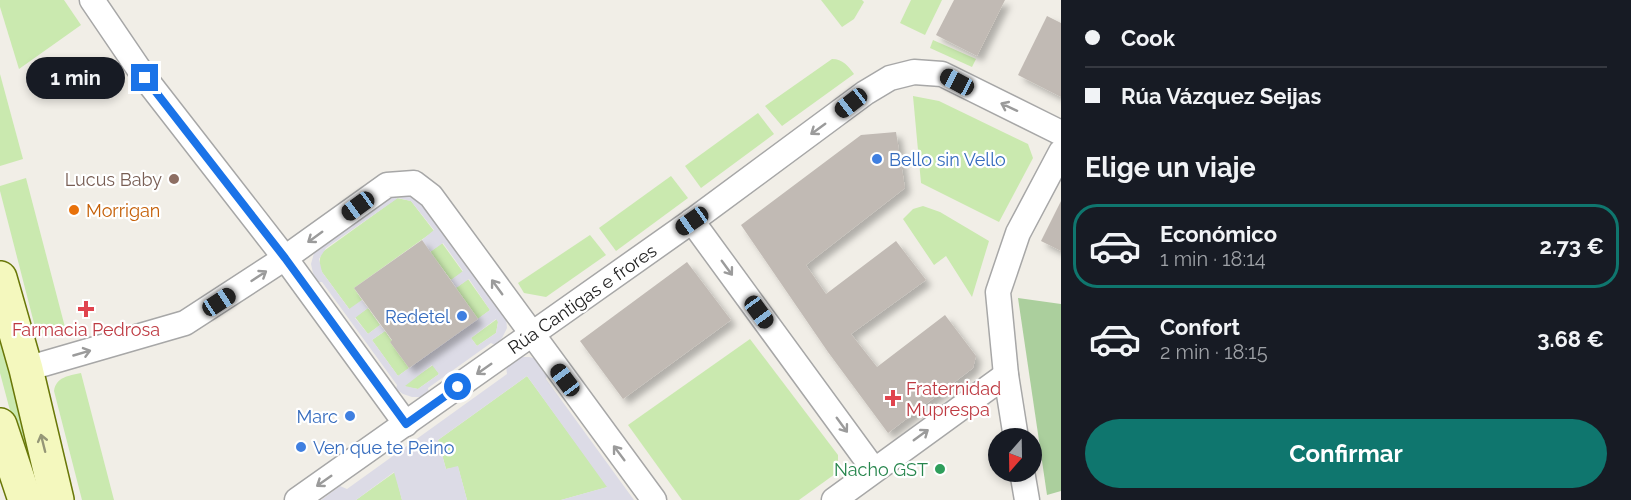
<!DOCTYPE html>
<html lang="es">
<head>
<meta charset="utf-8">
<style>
	:root { --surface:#171b24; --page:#20242c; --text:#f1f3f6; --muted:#9ea1a6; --line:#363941; --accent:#0f766e }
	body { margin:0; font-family:Raleway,sans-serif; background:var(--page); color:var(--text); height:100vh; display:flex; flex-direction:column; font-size:22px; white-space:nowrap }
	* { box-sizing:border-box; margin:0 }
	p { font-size:20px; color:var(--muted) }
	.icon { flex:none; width:33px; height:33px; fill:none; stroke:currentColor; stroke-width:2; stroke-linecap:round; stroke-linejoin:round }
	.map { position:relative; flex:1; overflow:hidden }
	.sheet { display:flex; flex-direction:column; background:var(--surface); width:570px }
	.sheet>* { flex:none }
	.banner { display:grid; align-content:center; height:132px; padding:0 24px; background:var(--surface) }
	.needle { width:39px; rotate:200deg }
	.tools { position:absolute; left:988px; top:428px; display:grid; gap:12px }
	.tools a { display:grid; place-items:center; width:54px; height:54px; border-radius:50%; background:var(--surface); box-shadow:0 3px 9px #0003; font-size:30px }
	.end { position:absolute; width:27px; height:27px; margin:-14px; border:8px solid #1a73e8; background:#fff; box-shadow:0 0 0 3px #fff }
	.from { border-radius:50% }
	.bubble { position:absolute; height:42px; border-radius:21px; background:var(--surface); box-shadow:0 3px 9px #0003; font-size:20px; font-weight:700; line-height:42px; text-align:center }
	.car { position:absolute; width:18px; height:36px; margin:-18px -9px; border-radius:8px; box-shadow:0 0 4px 2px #0007; background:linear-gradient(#222 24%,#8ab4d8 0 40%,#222 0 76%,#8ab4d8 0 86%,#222 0) }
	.banner b { display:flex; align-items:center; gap:21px; height:57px; font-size:22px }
	.banner b+b { border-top:2px solid var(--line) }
	.banner i { width:15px; height:15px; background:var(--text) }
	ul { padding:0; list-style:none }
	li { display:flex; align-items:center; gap:18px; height:84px; margin:0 12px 9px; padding:0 12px; border:3px solid transparent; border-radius:24px }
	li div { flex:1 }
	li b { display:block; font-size:22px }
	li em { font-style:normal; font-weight:700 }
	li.selected { border-color:var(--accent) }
	li>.icon { width:54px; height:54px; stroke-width:1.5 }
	h2 { padding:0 24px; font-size:27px; line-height:72px }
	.cta { display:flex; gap:12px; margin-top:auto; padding:12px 24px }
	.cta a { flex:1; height:69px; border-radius:36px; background:var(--accent); color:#fff; font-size:24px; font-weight:700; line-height:69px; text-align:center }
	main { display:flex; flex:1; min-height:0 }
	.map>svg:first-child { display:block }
	.grass { fill:#cae9af }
	.forest { fill:#abcf9d }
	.plaza { fill:#dcdbe6; fill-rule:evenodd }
	.building { fill:#c1bab4; filter:url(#shadow) }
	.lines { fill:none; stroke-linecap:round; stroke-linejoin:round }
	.street-casing { stroke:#a7a7a7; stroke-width:27 }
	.secondary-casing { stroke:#697708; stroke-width:36 }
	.street { stroke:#fff; stroke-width:24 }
	.secondary { stroke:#f4f8be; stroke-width:33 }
	.oneway { stroke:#9b9b9b }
	.oneway2 { stroke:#959777 }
	.route { stroke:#1a73e8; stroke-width:8 }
	.shop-dot { fill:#3f7fe0; stroke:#fff; stroke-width:2 }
	.education-dot { fill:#8d6e63; stroke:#fff; stroke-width:2 }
	.food-dot { fill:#e8710a; stroke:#fff; stroke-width:2 }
	.health-dot { fill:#e0444e; stroke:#fff; stroke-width:2 }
	.leisure-dot { fill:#2e9e5b; stroke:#fff; stroke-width:2 }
	.labels { text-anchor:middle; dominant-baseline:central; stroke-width:4.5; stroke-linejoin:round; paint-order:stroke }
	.shop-label { font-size:18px; fill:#366cbe; stroke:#fff; text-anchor:start }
	.education-label { font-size:18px; fill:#785e54; stroke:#fff; text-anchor:end }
	.food-label { font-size:18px; fill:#c56008; stroke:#fff; text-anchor:start }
	.street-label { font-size:18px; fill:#202020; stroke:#fff }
	.health-label { font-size:18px; fill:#be3a42; stroke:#fff }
	.leisure-label { font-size:18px; fill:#27864d; stroke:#fff; text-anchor:end }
</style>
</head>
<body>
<main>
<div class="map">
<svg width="1061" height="500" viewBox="0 0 1061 500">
	<defs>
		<filter id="shadow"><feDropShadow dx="5.5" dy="5.5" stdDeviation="3" flood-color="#0004"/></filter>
	</defs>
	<rect width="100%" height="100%" fill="#f1eee7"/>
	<g class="grass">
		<path d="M0 0H64L81 25 19 69 0 7Z"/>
		<path d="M821 0H862L864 2 854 19 842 27Z"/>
		<path d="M911 0H942L925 35 900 23Z"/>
		<path d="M933 40 976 59 972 67 930 48Z"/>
		<path d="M832 59C843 59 848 66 854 74L782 126 765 106Z"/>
		<path d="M0 74 23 159 0 166Z"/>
		<path d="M913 96 939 101 1028 144 1033 158 999 222 921 183Z"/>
		<path d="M758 113 774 134 701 188 685 166Z"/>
		<path d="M671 176 688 198 616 251 599 228Z"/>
		<path d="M26 178 66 331C53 335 44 339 35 327L0 191V186Z"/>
		<path d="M397 198 411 201 434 231 354 288 362 300 350 310 322 272 319 265 321 253Z"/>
		<path d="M923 206 940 212 989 241 972 297 946 256 934 265 903 219 913 209Z"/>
		<path d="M590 235 606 255 546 297 524 293 518 283Z"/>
		<path d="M442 243 463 272 451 280 430 252Z"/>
		<path d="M468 279 490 310 478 319 456 288Z"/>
		<path d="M368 308 380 325 368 334 355 317Z"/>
		<path d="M497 319 498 322 496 333 477 346 471 338Z"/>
		<path d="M385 331 392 341 390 342 409 368 398 376 372 340Z"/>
		<path d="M0 335 40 491 32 493 0 373Z"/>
		<path d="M750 339 838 455V465L835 474 799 500H682L628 425Z"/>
		<path d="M433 365 439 374 418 389 406 387 404 385Z"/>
		<path d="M81 373 114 500H82L54 391C56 377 68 376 81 373Z"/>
		<path d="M527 376 608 487 561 500H467L458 467 446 469 438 440Z"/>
		<path d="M395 472 402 500H356Z"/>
	</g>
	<path class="forest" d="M1018 298 1061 304V491L1047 495Z"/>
	<g class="plaza">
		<path d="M397 191 420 195 426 210 498 309H502L506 318 507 328 502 338 495 345 491 343 428 388 429 394 421 397H412L403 394 396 389 397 385 322 282H318L313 273 311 264 314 253 322 244ZM398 198 411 201 434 230 422 240 430 252 443 243 463 271 451 280 456 288 469 279 490 310 398 376 372 340 385 331 380 325 368 334 355 318 368 308 362 300 349 309 322 272 319 259 326 248ZM496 319 498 322 496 333 477 346 471 338ZM432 365 439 374 418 389 405 386Z"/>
		<path d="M522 357H529L538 359 549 371 546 379 634 500H561L607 487 527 376 438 440 446 469 458 466 467 500H402L394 472 356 500H321L340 486 347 489 507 374 506 366Z"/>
	</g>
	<g class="building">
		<path d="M954 0H1005L977 56 936 35Z"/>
		<path d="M1047 16 1061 23V97L1018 75Z"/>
		<path d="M896 132 905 188 806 265 826 294 896 241 926 280 851 334 877 367 945 315 976 356 973 368 888 433 828 352 741 225 861 135Z"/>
		<path d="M1061 201V251L1041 241Z"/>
		<path d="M422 240 478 319 409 368 390 342 392 340 354 288Z"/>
		<path d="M687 262 731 320 623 399 580 341Z"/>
	</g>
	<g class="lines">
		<g class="street-casing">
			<g id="street">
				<path d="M92 0 145 78 285 258 406 424"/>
				<path d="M692 221 874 470"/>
				<path d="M26 369 185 323 285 258 387 185 414 183 431 196 654 500"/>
				<path d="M1016 438 1006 375 998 292 1018 233 1061 152"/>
				<path d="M1022 471 1027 500"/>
				<path d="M297 500 692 221 865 93 890 78 914 72 942 74 1061 133"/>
				<path d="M834 500 1006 375"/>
			</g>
		</g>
		<g class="secondary-casing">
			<g id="secondary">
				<path d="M0 278 26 369 57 500"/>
				<path d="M0 425 25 500"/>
			</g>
		</g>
		<use href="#street" class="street"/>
		<use href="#secondary" class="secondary"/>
	</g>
	<defs><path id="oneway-shaft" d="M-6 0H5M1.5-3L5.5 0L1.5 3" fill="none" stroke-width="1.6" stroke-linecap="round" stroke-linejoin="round" transform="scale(1.5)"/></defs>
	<g class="oneway">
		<use href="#oneway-shaft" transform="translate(1009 107) rotate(-155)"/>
		<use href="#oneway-shaft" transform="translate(818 129) rotate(144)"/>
		<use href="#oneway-shaft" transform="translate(315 237) rotate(144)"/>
		<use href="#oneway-shaft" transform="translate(727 268) rotate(54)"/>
		<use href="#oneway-shaft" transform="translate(259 276) rotate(-33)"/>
		<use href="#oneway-shaft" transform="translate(497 287) rotate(-126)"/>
		<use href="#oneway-shaft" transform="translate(82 353) rotate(-16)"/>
		<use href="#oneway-shaft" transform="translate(484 369) rotate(145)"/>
		<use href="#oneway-shaft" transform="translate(842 425) rotate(54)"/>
		<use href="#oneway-shaft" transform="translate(921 435) rotate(-36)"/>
		<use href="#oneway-shaft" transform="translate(619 453) rotate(-127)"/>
		<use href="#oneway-shaft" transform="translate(324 481) rotate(145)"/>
	</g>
	<use class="oneway2" href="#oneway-shaft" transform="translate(43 443) rotate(-104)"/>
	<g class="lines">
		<path class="route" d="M145 78 285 258 406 424 458 387"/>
	</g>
	<g class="shop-dot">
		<circle cx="877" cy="159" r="6"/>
		<circle cx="462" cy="316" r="6"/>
		<circle cx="350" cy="416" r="6"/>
		<circle cx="301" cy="447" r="6"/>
	</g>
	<circle class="education-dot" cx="174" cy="179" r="6"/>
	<circle class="food-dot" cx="74" cy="210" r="6"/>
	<g class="health-dot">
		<path d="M83 300h6v6h6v6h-6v6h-6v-6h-6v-6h6z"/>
		<path d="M890 389h6v6h6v6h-6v6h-6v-6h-6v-6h6z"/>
	</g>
	<circle class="leisure-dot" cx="940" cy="469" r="6"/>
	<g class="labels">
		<g class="shop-label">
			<text x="889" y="159">Bello sin Vello</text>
			<text x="450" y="316" text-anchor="end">Redetel</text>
			<text x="338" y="416" text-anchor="end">Marc</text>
			<text x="313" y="447">Ven que te Peino</text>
		</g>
		<g class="education-label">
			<text x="162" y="179">Lucus Baby</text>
		</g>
		<g class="food-label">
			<text x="86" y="210">Morrigan</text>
		</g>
		<g class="street-label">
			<text transform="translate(582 299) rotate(-35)">Rúa Cantigas e frores</text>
		</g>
		<g class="health-label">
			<text x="86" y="329">Farmacia Pedrosa</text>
			<text x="906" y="388" text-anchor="start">Fraternidad<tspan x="906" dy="21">Muprespa</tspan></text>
		</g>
		<g class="leisure-label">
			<text x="928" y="469">Nacho GST</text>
		</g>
	</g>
</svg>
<div class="tools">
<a><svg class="needle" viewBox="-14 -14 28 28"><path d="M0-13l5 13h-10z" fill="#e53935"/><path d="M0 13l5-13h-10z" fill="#9ea1a6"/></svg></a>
</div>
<i class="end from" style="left:458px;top:387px"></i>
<i class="end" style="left:145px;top:78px"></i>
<div class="bubble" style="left:26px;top:57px;width:99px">1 min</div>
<i class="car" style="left:957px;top:82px;rotate:298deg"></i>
<i class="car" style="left:851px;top:103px;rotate:232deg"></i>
<i class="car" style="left:358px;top:206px;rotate:234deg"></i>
<i class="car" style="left:692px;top:221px;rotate:235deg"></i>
<i class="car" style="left:219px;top:302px;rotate:57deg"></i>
<i class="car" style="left:759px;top:312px;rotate:144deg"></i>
<i class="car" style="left:565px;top:380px;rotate:323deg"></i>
</div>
<section class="sheet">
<div class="banner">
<b><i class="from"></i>Cook</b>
<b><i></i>Rúa Vázquez Seijas</b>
</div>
<h2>Elige un viaje</h2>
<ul>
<li class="selected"><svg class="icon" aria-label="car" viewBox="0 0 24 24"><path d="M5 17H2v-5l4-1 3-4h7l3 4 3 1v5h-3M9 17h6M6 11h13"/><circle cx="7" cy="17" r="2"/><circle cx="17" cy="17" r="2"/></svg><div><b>Económico</b><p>1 min · 18:14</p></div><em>2.73 €</em></li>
<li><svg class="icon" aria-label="car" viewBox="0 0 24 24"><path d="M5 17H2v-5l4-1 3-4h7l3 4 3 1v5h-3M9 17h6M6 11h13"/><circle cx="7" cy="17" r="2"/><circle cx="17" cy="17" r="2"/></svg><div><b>Confort</b><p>2 min · 18:15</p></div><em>3.68 €</em></li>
</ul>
<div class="cta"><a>Confirmar</a></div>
</section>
</main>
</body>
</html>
